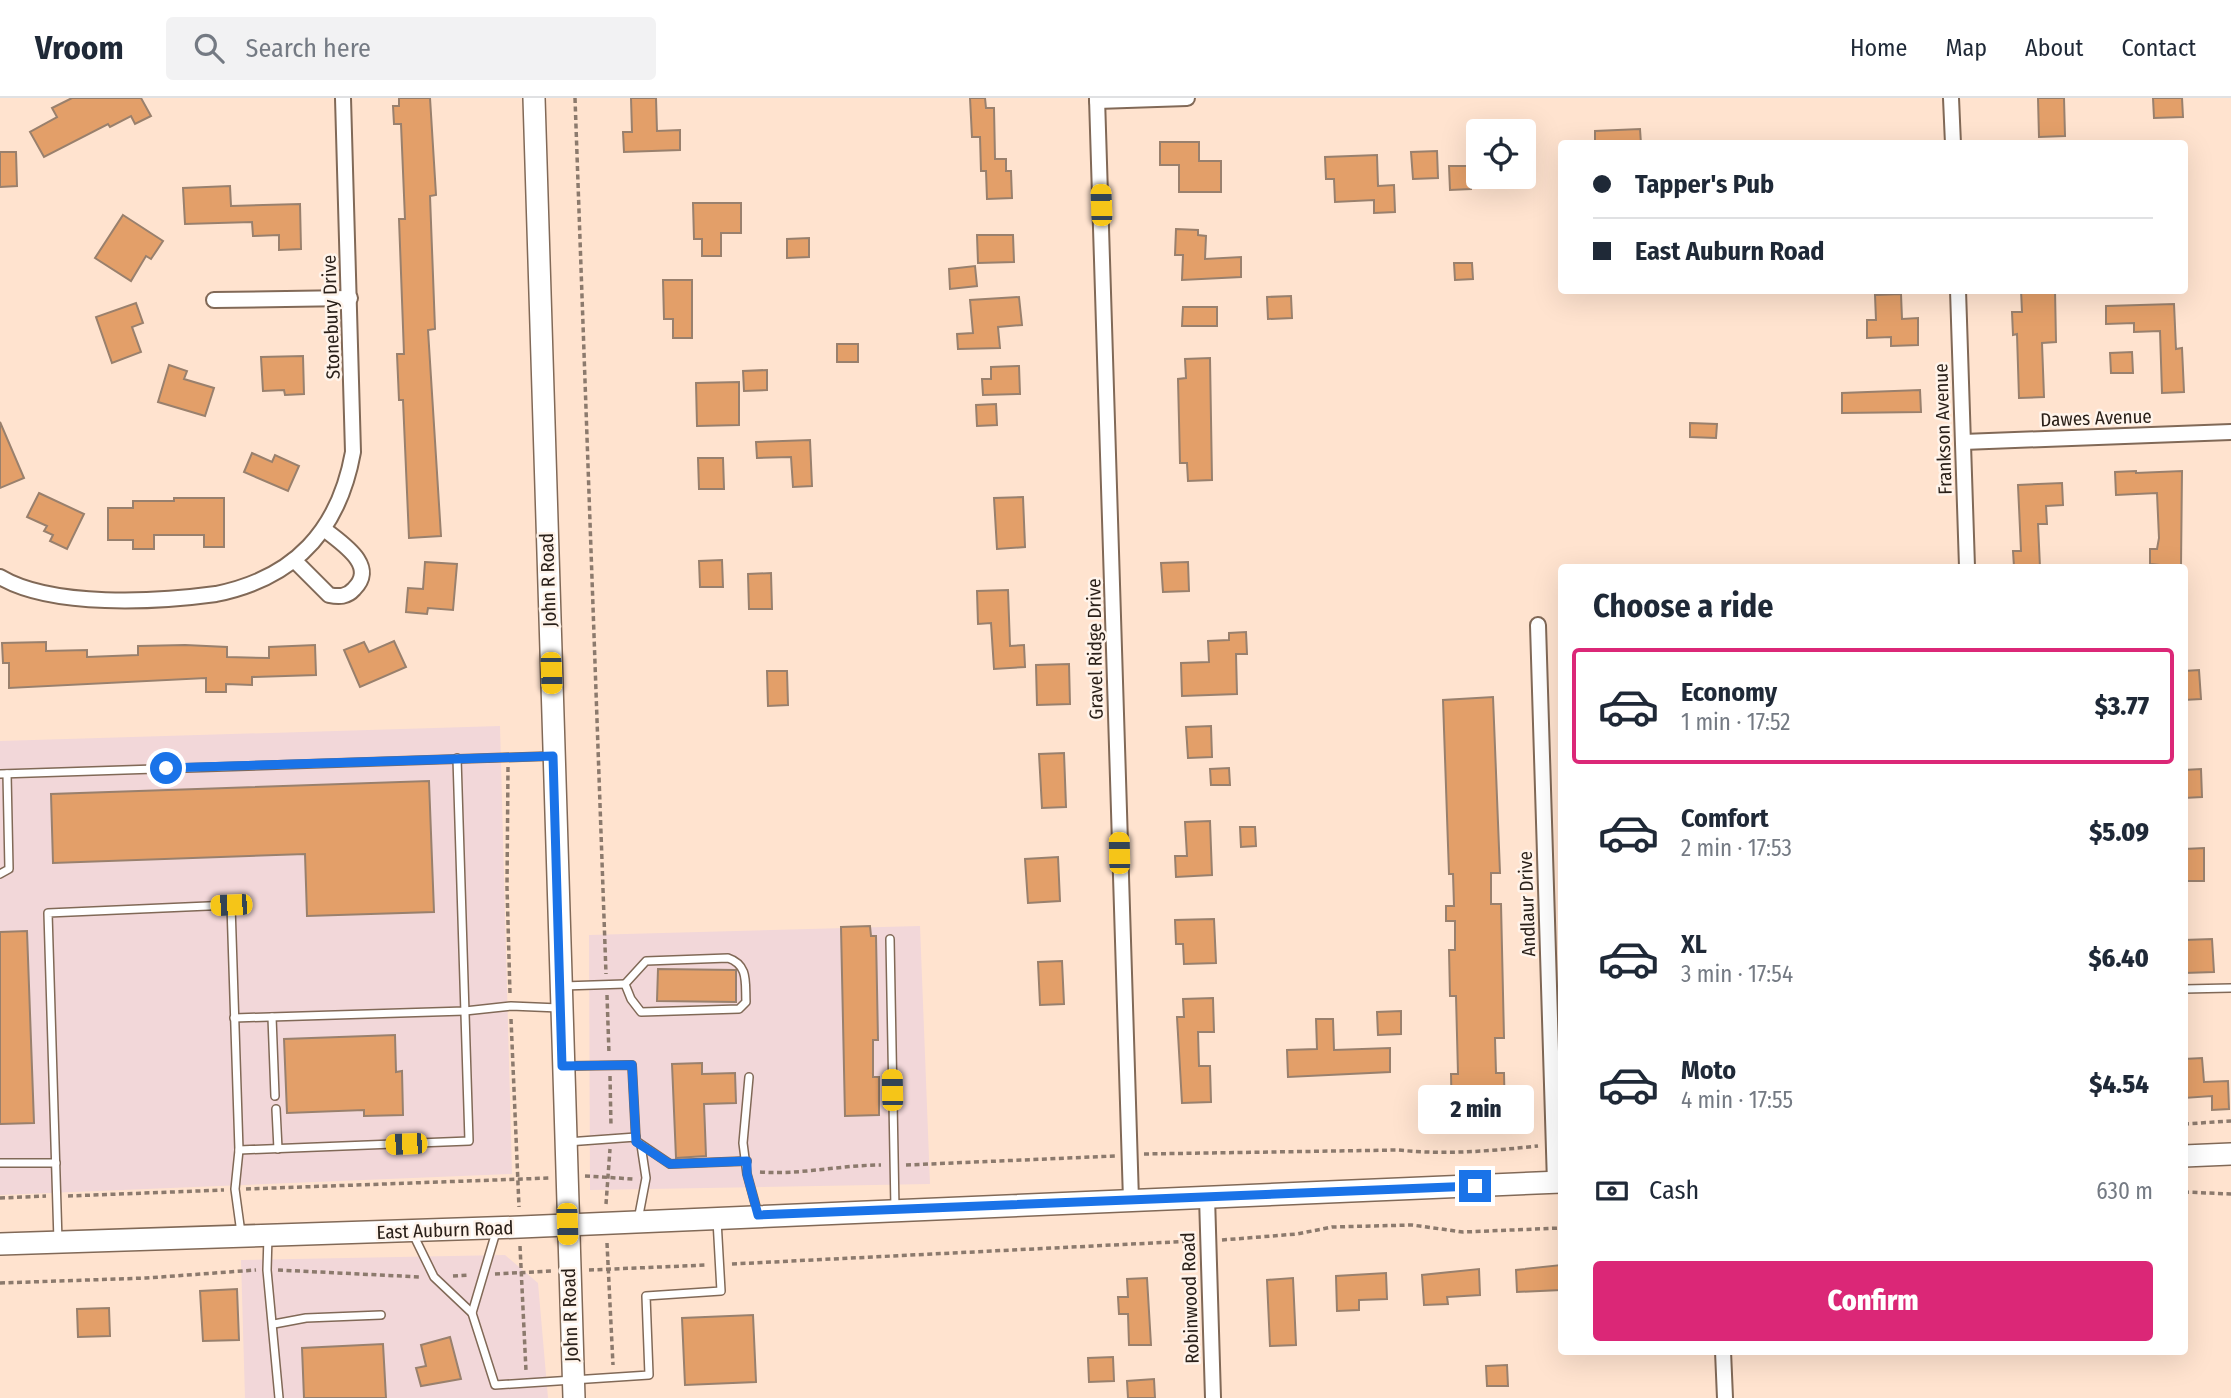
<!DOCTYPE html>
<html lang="en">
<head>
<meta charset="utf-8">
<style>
	:root { --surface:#fff; --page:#f2f2f3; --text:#1f2937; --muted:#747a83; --line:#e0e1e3; --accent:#db2777 }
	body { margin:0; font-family:"Fira Sans Condensed",sans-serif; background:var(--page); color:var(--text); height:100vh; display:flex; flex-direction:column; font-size:26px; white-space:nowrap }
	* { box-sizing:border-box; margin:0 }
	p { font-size:23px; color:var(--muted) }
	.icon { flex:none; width:38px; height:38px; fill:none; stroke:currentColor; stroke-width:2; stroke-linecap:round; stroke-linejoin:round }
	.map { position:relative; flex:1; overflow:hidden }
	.panel { position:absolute; left:1558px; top:466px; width:630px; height:791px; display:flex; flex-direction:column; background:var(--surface); border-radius:7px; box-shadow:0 7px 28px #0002 }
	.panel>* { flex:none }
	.hud { position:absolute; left:1558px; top:42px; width:630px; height:154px; border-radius:7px; box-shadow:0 7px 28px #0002; display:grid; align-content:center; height:154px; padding:0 35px; background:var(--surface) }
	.fabs { position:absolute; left:1466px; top:21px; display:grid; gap:14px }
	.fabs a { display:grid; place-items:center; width:70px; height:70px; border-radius:7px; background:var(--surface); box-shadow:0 7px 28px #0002; font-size:35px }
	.end { position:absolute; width:32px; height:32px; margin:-16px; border:9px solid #1a73e8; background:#fff; box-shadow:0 0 0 4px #fff }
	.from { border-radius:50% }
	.bubble { position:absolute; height:49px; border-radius:7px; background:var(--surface); box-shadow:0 7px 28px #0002; font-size:23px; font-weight:800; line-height:49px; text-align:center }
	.car { position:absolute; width:21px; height:42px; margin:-21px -10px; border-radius:9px; box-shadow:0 0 5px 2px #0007; background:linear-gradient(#f5c518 24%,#345 0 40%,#f5c518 0 76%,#345 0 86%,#f5c518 0) }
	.hud b { display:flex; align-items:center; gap:24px; height:66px; font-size:26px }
	.hud b+b { border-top:2px solid var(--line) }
	.hud i { width:18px; height:18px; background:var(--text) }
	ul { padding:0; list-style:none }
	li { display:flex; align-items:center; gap:21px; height:116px; margin:0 14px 10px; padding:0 21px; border:4px solid transparent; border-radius:7px }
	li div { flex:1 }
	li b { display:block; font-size:26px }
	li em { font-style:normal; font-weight:800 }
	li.active { border-color:var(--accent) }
	li>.icon { width:63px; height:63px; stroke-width:1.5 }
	h2 { padding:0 35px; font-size:32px; line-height:84px }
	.pay { display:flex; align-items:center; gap:18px; height:77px; padding:0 35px; font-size:26px }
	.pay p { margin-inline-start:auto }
	.primary-button { display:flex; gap:14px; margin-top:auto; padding:14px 35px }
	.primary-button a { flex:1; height:80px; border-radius:7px; background:var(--accent); color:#fff; font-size:28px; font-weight:800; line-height:80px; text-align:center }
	header { display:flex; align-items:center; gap:42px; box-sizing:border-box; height:98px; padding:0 35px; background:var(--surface); border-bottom:2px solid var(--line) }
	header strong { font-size:33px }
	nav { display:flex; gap:38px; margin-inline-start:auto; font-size:24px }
	.search { width:490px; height:63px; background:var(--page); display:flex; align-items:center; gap:18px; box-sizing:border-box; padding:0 24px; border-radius:7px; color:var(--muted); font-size:26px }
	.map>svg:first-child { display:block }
	.commercial { fill:#f2d7d9 }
	.building { fill:#e39f69; stroke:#99806d; stroke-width:2 }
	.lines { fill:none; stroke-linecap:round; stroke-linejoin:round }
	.lane-casing { stroke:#816957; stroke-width:10 }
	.street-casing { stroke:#816957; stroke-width:18 }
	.secondary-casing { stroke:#816957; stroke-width:24 }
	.path { stroke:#8c7a6d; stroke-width:3.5; stroke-dasharray:5 3.5; stroke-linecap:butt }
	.lane { stroke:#fff; stroke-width:7 }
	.street { stroke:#fff; stroke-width:14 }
	.secondary { stroke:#fff; stroke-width:21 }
	.route { stroke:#1a73e8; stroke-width:9 }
	.labels { text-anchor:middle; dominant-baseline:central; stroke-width:5; stroke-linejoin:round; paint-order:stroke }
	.street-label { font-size:19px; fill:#2a2019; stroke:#fff4eb }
</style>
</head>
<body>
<header>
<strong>Vroom</strong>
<div class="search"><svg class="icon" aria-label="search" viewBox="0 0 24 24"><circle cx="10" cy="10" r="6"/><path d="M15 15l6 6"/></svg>Search here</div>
<nav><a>Home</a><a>Map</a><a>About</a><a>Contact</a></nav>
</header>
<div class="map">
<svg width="2231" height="1300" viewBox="0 0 2231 1300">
	<rect width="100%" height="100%" fill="#ffe3cf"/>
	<g class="commercial">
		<path d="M500 628 512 1076 0 1097V643Z"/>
		<path d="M920 828 930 1086 590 1092 589 837Z"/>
		<path d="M505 1157 538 1185 548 1300H245L241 1162Z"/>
	</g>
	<g class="building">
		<path d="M72 0H141L151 18 135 26 131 18 110 29 108 26 44 59 30 34 57 19 52 10Z"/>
		<path d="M399 0H430L436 97 430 98 435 231 428 232 441 438 409 440 403 302H399L397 256H404L399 121H405L401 26H394L393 8H399Z"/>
		<path d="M631 0H656L657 33 680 32V52L624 54 623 34H632Z"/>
		<path d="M970 0H985L986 10H994L995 61H1006V73H1011L1012 100 987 101 986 73H981L980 39H972Z"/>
		<path d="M2038 0H2064L2065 38 2039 39Z"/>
		<path d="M2153 0H2182L2183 19 2154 20Z"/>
		<path d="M1640 31 1641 46H1595V33Z"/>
		<path d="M1160 44H1199V63H1221V94H1179V67H1160Z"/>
		<path d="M1437 53 1438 80 1413 81 1411 54Z"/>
		<path d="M0 54H16L17 88 0 89Z"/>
		<path d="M1377 57 1378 88 1394 87 1395 114 1374 115V102L1335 104 1334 81H1326L1325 59Z"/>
		<path d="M1449 68H1470L1471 91 1450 92Z"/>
		<path d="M230 88 231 108 300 106 301 151 279 152V137L253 138 252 124 185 126 183 90Z"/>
		<path d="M693 105H741V135H721V158H702V141H694Z"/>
		<path d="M123 117 163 143 151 161 146 158 131 183 95 160Z"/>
		<path d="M1176 131 1198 132V137L1206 138 1205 161 1241 159V179L1182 182 1183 157H1175Z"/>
		<path d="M977 137H1013L1014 164 978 165Z"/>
		<path d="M809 140V159L787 160V141Z"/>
		<path d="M1454 165H1472L1473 181 1455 182Z"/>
		<path d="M975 168 977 188 950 191 949 171Z"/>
		<path d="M663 182H692V240H673V221H664Z"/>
		<path d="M2021 192H2055L2056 244 2042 245 2044 299 2019 300 2017 236 2013 237 2012 214H2022Z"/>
		<path d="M1901 196 1902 221 1918 220V247L1891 248V239L1867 240V222H1876L1875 197Z"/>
		<path d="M1291 198 1292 220 1268 221 1267 199Z"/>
		<path d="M1019 199 1022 227 998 229 1000 250 958 251 957 236 973 235 970 202Z"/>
		<path d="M136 205 143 225 132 229 141 254 112 265 96 219Z"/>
		<path d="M2174 206 2176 251 2182 250 2184 294 2162 295 2160 233 2134 234V225L2106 226V208Z"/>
		<path d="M1183 209H1217V228H1182Z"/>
		<rect x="837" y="246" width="21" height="18"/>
		<path d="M2132 254 2133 275H2111L2110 255Z"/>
		<path d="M303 258 304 296 285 297 284 292 263 293 261 259Z"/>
		<path d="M1210 260 1212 382 1188 383 1187 365H1180L1178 281 1186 280 1185 261Z"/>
		<path d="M169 267 187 273 184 281 214 290 205 318 158 304Z"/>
		<path d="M1019 268 1020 296 983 297 982 281H991V269Z"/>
		<path d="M767 272V292L744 293 743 273Z"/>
		<path d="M739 284V327L697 328 696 285Z"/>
		<path d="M1920 292 1921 314 1842 315V295Z"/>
		<path d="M996 306 997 327 977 328 976 307Z"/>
		<path d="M0 324 24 380 0 390Z"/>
		<path d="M1690 325 1717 326 1716 340 1690 339Z"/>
		<path d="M810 342 812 388 793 389 791 359 757 360 756 344Z"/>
		<path d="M252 355 272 364 275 357 299 368 288 393 244 374Z"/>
		<path d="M698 360H723L724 391H699Z"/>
		<path d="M2136 373V375L2182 373 2181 469 2150 466V451H2157L2159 440 2157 395 2116 397 2115 374Z"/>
		<path d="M2062 385 2063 407 2046 408 2047 426H2038L2040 469H2014L2013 453H2021L2018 387Z"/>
		<path d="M39 395 84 416 67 451 50 443 53 437 44 433 47 428 27 419Z"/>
		<path d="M1023 399 1025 449 997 451 994 400Z"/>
		<path d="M174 400H224V449H204V437H154V451H133V442H108V410H133V403H174Z"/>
		<path d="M722 462 723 489H700L699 463Z"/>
		<path d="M425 464 457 466 453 512 428 510 427 516 406 514 408 490 423 491Z"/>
		<path d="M1188 464 1189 493 1163 494 1161 465Z"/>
		<path d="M771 475 772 511H749L748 476Z"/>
		<path d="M1008 492 1010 548 1024 547 1025 569 994 571 991 525 978 526 977 493Z"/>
		<path d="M1246 534 1247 556H1236L1237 596 1182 598 1181 565 1209 564 1208 543 1229 542V535Z"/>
		<path d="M394 543 406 569 360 589 344 552 364 544 369 554Z"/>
		<path d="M46 544V553L87 552V559L138 557V548L185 547 227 549V559L269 560V549L315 547 316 577 252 579V587L226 586V594H206V580L9 590V565H3L2 545Z"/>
		<path d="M1069 566 1070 606 1037 607 1036 567Z"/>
		<path d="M2199 572 2201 601 2184 602V573Z"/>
		<path d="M767 573H787L788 607 768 608Z"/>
		<path d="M1493 599 1500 775H1491V806H1501L1504 940H1495L1496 975H1504L1505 1020 1452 1021 1451 976H1458L1456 898H1450L1449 852H1455V823H1446V808H1454L1453 776H1449L1443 602Z"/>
		<path d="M1211 628 1212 659 1188 660 1186 629Z"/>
		<path d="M1064 655 1066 709 1042 710 1039 656Z"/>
		<path d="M1229 670 1230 687H1211L1210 671Z"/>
		<path d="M2201 671 2202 699 2184 700V672Z"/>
		<path d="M429 683 434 814 307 818 305 756 53 765 51 696Z"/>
		<path d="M1210 723 1212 777 1176 779 1175 758H1187L1185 724Z"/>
		<path d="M1240 729H1255L1256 748 1241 749Z"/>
		<path d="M2204 750V783H2184V751Z"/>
		<path d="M1058 759 1060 803 1028 805 1025 761Z"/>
		<path d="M1214 821 1216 865 1184 866 1183 846H1176L1175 822Z"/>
		<path d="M870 828 871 838H876L878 942H873V979H879V1017L845 1018 841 829Z"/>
		<path d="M27 833 34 1025 0 1026V834Z"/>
		<path d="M2212 841 2214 874 2184 875V842Z"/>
		<path d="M1062 863 1064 906 1040 907 1038 864Z"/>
		<path d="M658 871 736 872V904L657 903Z"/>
		<path d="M1213 900 1214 934H1198L1199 968H1210L1211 1004 1182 1005 1177 919H1184L1183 901Z"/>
		<path d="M1401 913V936L1378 937 1377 914Z"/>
		<path d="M1316 921H1333L1334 952 1390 950V974L1288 979 1287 952 1317 951Z"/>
		<path d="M395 937 396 974 402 973 403 1017 364 1018V1012L287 1015 284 941Z"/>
		<path d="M2202 960 2204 984 2228 983 2229 1011 2212 1012V998L2184 1000V961Z"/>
		<path d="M702 965V976L735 975 736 1005 704 1006 706 1058 676 1060 672 966Z"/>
		<path d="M1561 1167V1192L1517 1194 1516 1172Z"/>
		<path d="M1479 1171 1480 1197 1447 1199 1448 1206 1424 1207 1422 1177Z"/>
		<path d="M1386 1175 1387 1201 1359 1202V1212L1337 1213 1336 1178Z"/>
		<path d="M1147 1180 1151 1247H1129L1128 1216H1119L1118 1199H1128L1127 1181Z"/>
		<path d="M1293 1180 1296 1247 1270 1248 1267 1182Z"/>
		<path d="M237 1191 239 1242 203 1243 200 1193Z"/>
		<path d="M109 1210 110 1238 78 1239 77 1211Z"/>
		<path d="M753 1217 756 1284 685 1287 682 1220Z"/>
		<path d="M450 1239 461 1281 421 1288 416 1270 426 1268 421 1247Z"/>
		<path d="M383 1246 386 1300H304L302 1250Z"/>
		<path d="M1113 1259 1114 1283 1089 1284 1088 1260Z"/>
		<path d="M1507 1267 1508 1288H1487L1486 1268Z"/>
		<path d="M1154 1281 1155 1300H1128L1127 1283Z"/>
	</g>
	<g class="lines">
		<g class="lane-casing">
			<g id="lane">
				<path d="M0 676 552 658"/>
				<path d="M0 776 9 771 7 676"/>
				<path d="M890 841 895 1111"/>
				<path d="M728 860C749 867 745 885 746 904L739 911 641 914 631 901 625 886 646 863Z"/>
				<path d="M563 888 625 886"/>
				<path d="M2184 891 2231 890"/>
				<path d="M272 919 275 998"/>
				<path d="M234 920 465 913 511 908 559 910"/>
				<path d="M567 968 632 967 636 1043 670 1066 747 1063"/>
				<path d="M749 979 743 1045 747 1076 758 1116"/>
				<path d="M276 1011 278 1051"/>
				<path d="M567 1044 636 1039"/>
				<path d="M239 1052 469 1043 457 660"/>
				<path d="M0 1065H56"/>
				<path d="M638 1122 646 1080 641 1047"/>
				<path d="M496 1134 472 1215 495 1287 649 1277 646 1198 721 1193 717 1122"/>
				<path d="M413 1136 434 1179 472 1215"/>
				<path d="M268 1138 267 1172 279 1300"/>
				<path d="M58 1143 48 815 231 807 239 1052 235 1091 241 1135"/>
				<path d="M274 1226 306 1220 381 1217"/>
			</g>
		</g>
		<g class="street-casing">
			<g id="street">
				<path d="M1097 0 1131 1102"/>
				<path d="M1951 0 1953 46"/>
				<path d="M1097 3 1187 0"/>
				<path d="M1958 192 1967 469"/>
				<path d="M214 202 350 200"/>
				<path d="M1963 344 2231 334"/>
				<path d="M294 462 329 497C339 499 347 499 354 491 378 467 341 445 324 431"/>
				<path d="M0 479C52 510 157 504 216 496 295 480 339 432 353 354L343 0"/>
				<path d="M1538 527 1555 1085"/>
				<path d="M1207 1099 1213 1300"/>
				<path d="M1723 1253 1725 1300"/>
			</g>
		</g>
		<g class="secondary-casing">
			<g id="secondary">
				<path d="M534 0 574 1300"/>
				<path d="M2184 1058 2231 1056"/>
				<path d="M0 1146 520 1129 1561 1084"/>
			</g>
		</g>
		<g class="path">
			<path d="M575 0 606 876"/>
			<path d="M508 669 507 789 510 896"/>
			<path d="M607 897 609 956"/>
			<path d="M511 921 519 1109"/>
			<path d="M610 978 611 1029"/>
			<path d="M2184 1026 2231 1023"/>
			<path d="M1144 1056 1398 1052C1446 1057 1490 1053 1538 1048"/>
			<path d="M906 1067 1115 1058"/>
			<path d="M760 1074C801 1077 840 1067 881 1067"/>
			<path d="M585 1078 633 1081"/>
			<path d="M246 1091 550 1080"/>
			<path d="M2184 1094 2231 1096"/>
			<path d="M68 1098 224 1092"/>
			<path d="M0 1100 46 1098"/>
			<path d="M606 1106 610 1051"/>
			<path d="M1222 1142 1297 1136 1332 1129 1412 1127 1463 1134 1561 1130"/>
			<path d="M607 1145 613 1267"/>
			<path d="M520 1148 526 1273"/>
			<path d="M732 1166 1193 1143"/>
			<path d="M278 1172 420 1179"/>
			<path d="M589 1172 707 1167"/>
			<path d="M495 1176 553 1173"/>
			<path d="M453 1178 469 1177"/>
			<path d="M0 1185 146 1180 256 1172"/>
		</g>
		<use href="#lane" class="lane"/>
		<use href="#street" class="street"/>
		<use href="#secondary" class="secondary"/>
	</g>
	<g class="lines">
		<path class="route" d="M166 670 553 658 562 968 632 967 636 1044 670 1066 747 1063V1076L758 1117 1475 1088"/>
	</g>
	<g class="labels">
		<g class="street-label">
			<text transform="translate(331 219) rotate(-92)">Stonebury Drive</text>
			<text transform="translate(2096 320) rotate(-2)">Dawes Avenue</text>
			<text transform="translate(1943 331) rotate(-92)">Frankson Avenue</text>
			<text transform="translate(548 482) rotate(-92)">John R Road</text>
			<text transform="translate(1095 551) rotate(-91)">Gravel Ridge Drive</text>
			<text transform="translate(1527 806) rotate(-92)">Andlaur Drive</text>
			<text transform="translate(445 1132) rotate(-2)">East Auburn Road</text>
			<text transform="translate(1190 1200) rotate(-92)">Robinwood Road</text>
			<text transform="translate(570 1217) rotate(-92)">John R Road</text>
		</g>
	</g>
</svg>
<div class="fabs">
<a><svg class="icon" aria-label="locate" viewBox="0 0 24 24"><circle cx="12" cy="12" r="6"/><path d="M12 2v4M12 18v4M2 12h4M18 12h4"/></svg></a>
</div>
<i class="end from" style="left:166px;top:670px"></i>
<i class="end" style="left:1475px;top:1088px"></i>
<div class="bubble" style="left:1418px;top:987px;width:116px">2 min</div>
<i class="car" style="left:1101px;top:107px;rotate:358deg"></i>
<i class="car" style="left:551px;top:575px;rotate:178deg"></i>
<i class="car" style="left:1119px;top:755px;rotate:359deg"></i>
<i class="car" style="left:231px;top:807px;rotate:268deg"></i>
<i class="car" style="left:892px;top:992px;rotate:359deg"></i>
<i class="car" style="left:406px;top:1046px;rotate:268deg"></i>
<i class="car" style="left:567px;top:1126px;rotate:178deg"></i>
<div class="hud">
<b><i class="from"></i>Tapper's Pub</b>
<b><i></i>East Auburn Road</b>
</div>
<section class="panel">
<h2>Choose a ride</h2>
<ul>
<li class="active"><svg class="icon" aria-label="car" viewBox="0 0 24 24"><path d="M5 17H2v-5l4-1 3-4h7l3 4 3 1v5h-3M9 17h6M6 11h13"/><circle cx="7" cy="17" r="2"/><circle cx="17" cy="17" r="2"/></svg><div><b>Economy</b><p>1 min · 17:52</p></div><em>$3.77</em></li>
<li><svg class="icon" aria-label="car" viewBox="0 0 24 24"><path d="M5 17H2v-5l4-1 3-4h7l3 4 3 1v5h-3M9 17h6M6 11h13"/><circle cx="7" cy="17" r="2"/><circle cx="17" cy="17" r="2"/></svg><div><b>Comfort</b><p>2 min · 17:53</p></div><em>$5.09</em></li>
<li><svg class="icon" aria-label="car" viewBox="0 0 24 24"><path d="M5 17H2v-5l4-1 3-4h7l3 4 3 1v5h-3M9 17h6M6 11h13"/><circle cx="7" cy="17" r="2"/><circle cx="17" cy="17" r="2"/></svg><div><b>XL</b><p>3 min · 17:54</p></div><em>$6.40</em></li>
<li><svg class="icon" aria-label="car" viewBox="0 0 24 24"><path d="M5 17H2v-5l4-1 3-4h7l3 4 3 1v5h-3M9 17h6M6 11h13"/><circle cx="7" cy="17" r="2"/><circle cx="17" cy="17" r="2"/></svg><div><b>Moto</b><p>4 min · 17:55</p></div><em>$4.54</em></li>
</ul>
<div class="pay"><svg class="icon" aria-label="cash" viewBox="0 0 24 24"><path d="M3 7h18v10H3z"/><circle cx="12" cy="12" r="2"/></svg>Cash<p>630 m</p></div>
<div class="primary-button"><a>Confirm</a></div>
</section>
</div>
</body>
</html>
